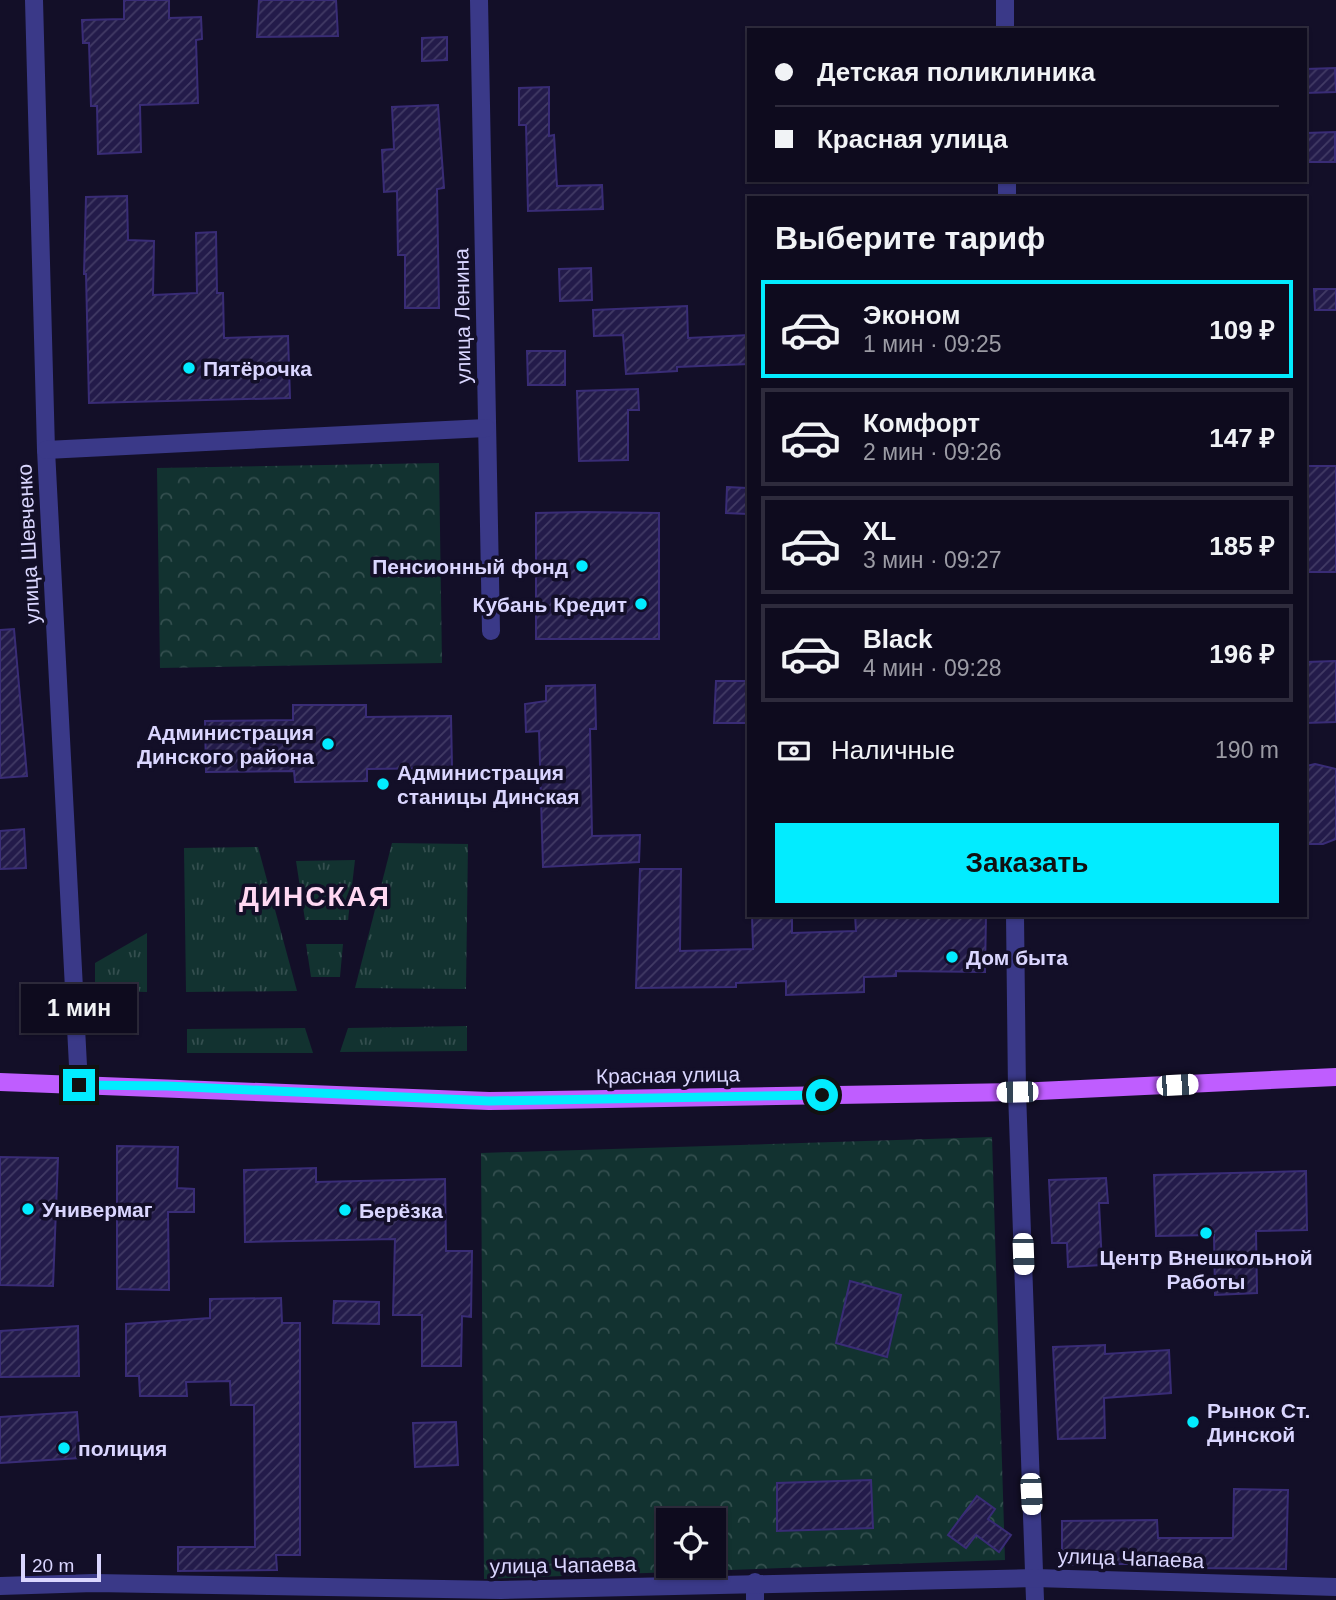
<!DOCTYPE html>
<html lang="ru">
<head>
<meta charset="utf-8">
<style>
	:root { --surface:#0e0b1e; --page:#1c192b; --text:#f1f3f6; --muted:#9b9ba4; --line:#2e2b3c; --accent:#02ecff }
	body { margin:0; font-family:Helvetica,sans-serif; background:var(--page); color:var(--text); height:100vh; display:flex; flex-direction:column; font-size:26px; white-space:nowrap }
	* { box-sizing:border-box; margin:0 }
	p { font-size:23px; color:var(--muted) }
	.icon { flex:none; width:38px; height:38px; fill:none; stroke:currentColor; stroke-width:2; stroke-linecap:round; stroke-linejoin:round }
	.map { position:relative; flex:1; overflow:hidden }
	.sheet { position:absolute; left:747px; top:196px; width:560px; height:721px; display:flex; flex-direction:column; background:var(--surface); border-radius:0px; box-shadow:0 2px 5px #0004,0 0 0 2px var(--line) }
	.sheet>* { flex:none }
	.banner { position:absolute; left:747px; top:28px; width:560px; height:154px; border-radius:0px; box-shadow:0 2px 5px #0004,0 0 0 2px var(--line); display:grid; align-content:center; height:154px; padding:0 28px; background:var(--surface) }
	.fabs { position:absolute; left:656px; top:1508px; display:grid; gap:14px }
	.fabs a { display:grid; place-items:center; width:70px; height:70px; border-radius:0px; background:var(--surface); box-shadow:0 2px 5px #0004,0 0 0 2px var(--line); font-size:35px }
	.scale { position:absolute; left:21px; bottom:18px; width:80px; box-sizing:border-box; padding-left:7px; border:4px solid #dad6ff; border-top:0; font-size:19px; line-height:24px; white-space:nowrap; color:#dad6ff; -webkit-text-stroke:5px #130f28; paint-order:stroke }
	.end { position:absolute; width:32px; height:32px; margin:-16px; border:9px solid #02ecff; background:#111; box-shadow:0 0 0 4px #111 }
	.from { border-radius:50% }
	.bubble { position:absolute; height:49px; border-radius:0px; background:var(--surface); box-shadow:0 2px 5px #0004,0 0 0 2px var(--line); font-size:23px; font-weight:800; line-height:49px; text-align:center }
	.car { position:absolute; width:21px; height:42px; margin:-21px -10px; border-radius:9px; box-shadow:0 0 5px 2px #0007; background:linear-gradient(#fff 24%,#345 0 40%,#fff 0 76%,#345 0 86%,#fff 0) }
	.banner b { display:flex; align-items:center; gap:24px; height:66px; font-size:26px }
	.banner b+b { border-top:2px solid var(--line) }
	.banner i { width:18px; height:18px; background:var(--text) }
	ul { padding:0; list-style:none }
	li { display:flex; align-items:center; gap:21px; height:98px; margin:0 14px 10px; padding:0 14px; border:4px solid var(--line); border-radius:0px }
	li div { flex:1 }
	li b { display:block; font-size:26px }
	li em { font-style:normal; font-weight:800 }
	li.on { border-color:var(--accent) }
	li>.icon { width:63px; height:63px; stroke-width:1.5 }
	h2 { padding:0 28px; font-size:32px; line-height:84px }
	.pay { display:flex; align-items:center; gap:18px; height:77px; padding:0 28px; font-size:26px }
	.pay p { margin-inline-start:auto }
	.cta { display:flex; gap:14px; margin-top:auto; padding:14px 28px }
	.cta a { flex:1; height:80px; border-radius:0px; background:var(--accent); color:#111; font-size:28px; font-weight:800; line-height:80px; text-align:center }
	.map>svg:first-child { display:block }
	.grass { fill:url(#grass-tufts) }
	.park { fill:url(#park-crowns); fill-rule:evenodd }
	.building { fill:url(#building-hatch); stroke:#392c76; stroke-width:2 }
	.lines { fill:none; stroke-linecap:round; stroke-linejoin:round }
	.minor { stroke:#3a3988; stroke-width:18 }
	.primary { stroke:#bf5dff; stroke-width:18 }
	.route { stroke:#02ecff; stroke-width:9 }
	.poi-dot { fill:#02ecff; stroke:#130f28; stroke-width:2.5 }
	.labels { text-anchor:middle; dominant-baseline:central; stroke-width:7; stroke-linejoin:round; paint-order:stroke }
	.street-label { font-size:21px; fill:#dad6ff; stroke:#130f28 }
	.poi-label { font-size:21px; font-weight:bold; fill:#dad6ff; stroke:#130f28; text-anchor:start }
	.district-label { font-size:28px; font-weight:bold; letter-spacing:2px; fill:#ffd8f2; stroke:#130f28 }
</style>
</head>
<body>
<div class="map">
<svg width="1336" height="1600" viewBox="0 0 1336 1600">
	<defs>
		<pattern id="grass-tufts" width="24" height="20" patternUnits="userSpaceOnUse" patternTransform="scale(1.75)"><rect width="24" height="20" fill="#123230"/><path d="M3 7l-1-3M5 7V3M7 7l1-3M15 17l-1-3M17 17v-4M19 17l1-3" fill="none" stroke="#344f4f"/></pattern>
		<pattern id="park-crowns" width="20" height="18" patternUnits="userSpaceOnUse" patternTransform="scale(1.75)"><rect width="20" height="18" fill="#123230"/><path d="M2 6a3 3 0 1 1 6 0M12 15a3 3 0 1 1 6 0" fill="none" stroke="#344f4f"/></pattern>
		<pattern id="building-hatch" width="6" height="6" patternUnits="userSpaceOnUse" patternTransform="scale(1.75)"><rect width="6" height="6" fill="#231b4a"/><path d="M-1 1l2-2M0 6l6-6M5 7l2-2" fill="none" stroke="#423b65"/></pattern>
	</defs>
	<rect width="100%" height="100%" fill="#130f28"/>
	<g class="grass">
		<path d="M392 843 468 844 466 989 355 988Z"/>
		<path d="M258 847 297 991 186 992 184 848Z"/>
		<path d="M355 860 348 920H305L296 861Z"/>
		<path d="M147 933V992L95 991V963Z"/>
		<path d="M306 944H343L340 977H311Z"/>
		<path d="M467 1026V1051L340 1052 348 1028Z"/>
		<path d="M305 1028 313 1053H187V1029Z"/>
	</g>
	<g class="park">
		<path d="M439 463 442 663 160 668 157 468Z"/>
		<path d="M992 1137 1005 1560 484 1579 481 1153ZM668 1521H714V1566H668Z"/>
	</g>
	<g class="building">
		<path d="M124 0H169V18L201 17 202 39 196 40 198 103 140 105 141 152 98 154 97 106H91L89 43H83L82 20 124 19Z"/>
		<path d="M259 0H336L338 36 257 37Z"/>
		<path d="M447 37V60L422 61V38Z"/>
		<path d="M1335 68 1336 92 1306 93V69Z"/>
		<path d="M549 87V136L554 135 557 186 602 185 603 209 528 211 526 125H519V88Z"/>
		<path d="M438 105 444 188 437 189 439 308H405V255H398L397 191 384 192 382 150 394 149 392 107Z"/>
		<path d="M1335 132V162H1306V133Z"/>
		<path d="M127 196 128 240 154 241 153 295 197 293 196 233 216 232 217 293H223L224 338 288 336 290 398 89 403 86 274H84L86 197Z"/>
		<path d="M591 268 592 300 560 301 559 269Z"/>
		<path d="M1314 289H1336V310H1315Z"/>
		<path d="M687 306 688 338 749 335V364L677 367V371L626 374 623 335 594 336 593 310Z"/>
		<path d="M527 351H565V385H528Z"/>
		<path d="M638 389 639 410H628V460L579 461 577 391Z"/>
		<rect x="1306" y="466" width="30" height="106"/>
		<path d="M727 487 747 488V514L726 513Z"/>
		<path d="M582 512 659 513V639H536V513Z"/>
		<path d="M14 629 27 776 0 778V630Z"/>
		<path d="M1336 661V722L1306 723V662Z"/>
		<path d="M716 681H749V723H714Z"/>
		<path d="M595 685 596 729H590L592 836 640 835 639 862 543 867 539 731 526 732 525 704 546 701V686Z"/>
		<path d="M293 705H366V717L451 716 452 768 367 769V781L295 782 294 771 206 772 205 721 293 720Z"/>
		<path d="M1315 764 1336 769V839L1323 844H1306V766Z"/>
		<path d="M24 829 26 868 0 869V831Z"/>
		<path d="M640 869H681L680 951 753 949 752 915H792V933L856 931 855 915H986L985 972 896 971V976L864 977V992L786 995V981L736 983V987L636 988Z"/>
		<path d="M117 1146 178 1147 177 1188 194 1189V1212H168L169 1290 117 1289Z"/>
		<path d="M0 1157 58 1158 53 1286 0 1285Z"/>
		<path d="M316 1168V1182L445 1179 446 1251H472L471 1317 462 1316 461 1366H422V1315H393L395 1239 245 1242 244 1170Z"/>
		<path d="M1306 1171 1307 1230 1256 1231 1257 1293 1215 1295 1214 1235 1156 1236 1154 1175Z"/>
		<path d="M1106 1178 1108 1203H1099L1102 1265 1068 1267 1067 1243H1052L1049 1180Z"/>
		<path d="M850 1281 901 1295 887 1357 836 1343Z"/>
		<path d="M281 1298 282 1323H300V1555H276L277 1570 178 1571V1547H255L254 1405H231L230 1381 186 1382 187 1396H140L139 1376H126V1324L210 1318V1299Z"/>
		<path d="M334 1301 379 1302V1324L333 1323Z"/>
		<path d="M78 1326 79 1376 0 1377V1331Z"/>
		<path d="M1105 1345V1354L1169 1350 1171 1393 1104 1398 1105 1438 1058 1439 1053 1347Z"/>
		<path d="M77 1412 80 1458 0 1463V1417Z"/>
		<path d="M456 1422 458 1465 415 1467 413 1423Z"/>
		<path d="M871 1480 873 1528 777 1531V1483Z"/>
		<path d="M1234 1489 1288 1490 1286 1569 1188 1568V1563L1062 1565V1521L1157 1520 1158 1538H1233Z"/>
		<path d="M977 1496 995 1509 988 1519 1011 1535 999 1552 976 1535 966 1548 948 1535Z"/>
	</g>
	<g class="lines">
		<g class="minor">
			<path d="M34 0 46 450 79 1085"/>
			<path d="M479 0 491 631"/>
			<path d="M1005 0V30"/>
			<path d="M1007 180V198"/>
			<path d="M46 450 486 428"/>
			<path d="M1015 915 1017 1092 1035 1600"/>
			<path d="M755 1582V1600"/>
			<path d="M0 1586 94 1583 501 1590 1035 1578 1336 1587"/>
		</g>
		<path class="primary" d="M0 1082 489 1101 1017 1092 1336 1077"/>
	</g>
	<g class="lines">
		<path class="route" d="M79 1085 167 1086 489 1101 822 1095"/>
	</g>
	<g class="poi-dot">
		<circle cx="189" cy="368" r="7"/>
		<circle cx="582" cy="566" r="7"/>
		<circle cx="641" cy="604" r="7"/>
		<circle cx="328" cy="744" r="7"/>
		<circle cx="383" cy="784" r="7"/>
		<circle cx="952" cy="957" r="7"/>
		<circle cx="28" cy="1209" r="7"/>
		<circle cx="345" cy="1210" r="7"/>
		<circle cx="1206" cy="1233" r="7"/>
		<circle cx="1193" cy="1422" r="7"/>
		<circle cx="64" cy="1448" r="7"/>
	</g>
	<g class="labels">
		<g class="street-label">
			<text transform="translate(462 316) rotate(-91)">улица Ленина</text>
			<text transform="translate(28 544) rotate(-93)">улица Шевченко</text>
			<text transform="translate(668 1075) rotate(-1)">Красная улица</text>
			<text transform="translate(1131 1558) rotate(2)">улица Чапаева</text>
			<text transform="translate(563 1565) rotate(-1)">улица Чапаева</text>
		</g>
		<g class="poi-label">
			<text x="203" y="368">Пятёрочка</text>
			<text x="568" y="566" text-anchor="end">Пенсионный фонд</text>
			<text x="627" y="604" text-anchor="end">Кубань Кредит</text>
			<text x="314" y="732" text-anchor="end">Администрация<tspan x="314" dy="24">Динского района</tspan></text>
			<text x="397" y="772">Администрация<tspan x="397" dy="24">станицы Динская</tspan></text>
			<text x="966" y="957">Дом быта</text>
			<text x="42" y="1209">Универмаг</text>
			<text x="359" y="1210">Берёзка</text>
			<text x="1206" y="1257" text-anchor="middle">Центр Внешкольной<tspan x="1206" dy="24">Работы</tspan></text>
			<text x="1207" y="1410">Рынок Ст.<tspan x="1207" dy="24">Динской</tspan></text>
			<text x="78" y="1448">полиция</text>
		</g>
		<g class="district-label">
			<text x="315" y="896">ДИНСКАЯ</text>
		</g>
	</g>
</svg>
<div class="fabs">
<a><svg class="icon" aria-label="locate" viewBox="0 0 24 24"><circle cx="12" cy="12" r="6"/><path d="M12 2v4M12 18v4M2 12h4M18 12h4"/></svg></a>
</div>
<div class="scale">20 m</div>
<i class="end from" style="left:822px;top:1095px"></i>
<i class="end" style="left:79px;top:1085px"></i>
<div class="bubble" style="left:21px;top:984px;width:116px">1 мин</div>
<i class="car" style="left:1177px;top:1085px;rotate:87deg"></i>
<i class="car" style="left:1017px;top:1092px;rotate:269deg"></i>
<i class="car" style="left:1023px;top:1254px;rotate:178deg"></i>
<i class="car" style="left:1031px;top:1494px;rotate:177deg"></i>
<div class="banner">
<b><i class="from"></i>Детская поликлиника</b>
<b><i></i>Красная улица</b>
</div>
<section class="sheet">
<h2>Выберите тариф</h2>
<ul>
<li class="on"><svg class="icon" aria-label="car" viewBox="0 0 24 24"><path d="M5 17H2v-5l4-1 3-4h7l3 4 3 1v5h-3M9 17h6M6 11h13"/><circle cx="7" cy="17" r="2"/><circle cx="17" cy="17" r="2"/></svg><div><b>Эконом</b><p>1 мин · 09:25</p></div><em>109 ₽</em></li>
<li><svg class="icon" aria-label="car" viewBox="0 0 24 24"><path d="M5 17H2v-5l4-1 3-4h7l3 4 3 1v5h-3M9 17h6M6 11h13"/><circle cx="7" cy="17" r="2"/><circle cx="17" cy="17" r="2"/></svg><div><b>Комфорт</b><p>2 мин · 09:26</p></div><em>147 ₽</em></li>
<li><svg class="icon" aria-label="car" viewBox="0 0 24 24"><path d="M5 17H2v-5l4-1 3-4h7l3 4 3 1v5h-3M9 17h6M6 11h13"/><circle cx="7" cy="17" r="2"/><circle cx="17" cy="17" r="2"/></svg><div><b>XL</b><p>3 мин · 09:27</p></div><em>185 ₽</em></li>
<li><svg class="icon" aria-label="car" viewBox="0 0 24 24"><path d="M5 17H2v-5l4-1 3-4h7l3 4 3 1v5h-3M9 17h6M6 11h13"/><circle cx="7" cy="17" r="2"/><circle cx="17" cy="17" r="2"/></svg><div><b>Black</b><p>4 мин · 09:28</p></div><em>196 ₽</em></li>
</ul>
<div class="pay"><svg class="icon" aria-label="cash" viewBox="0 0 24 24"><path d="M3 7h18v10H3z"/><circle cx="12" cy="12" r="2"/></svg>Наличные<p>190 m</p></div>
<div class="cta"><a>Заказать</a></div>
</section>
</div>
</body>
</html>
